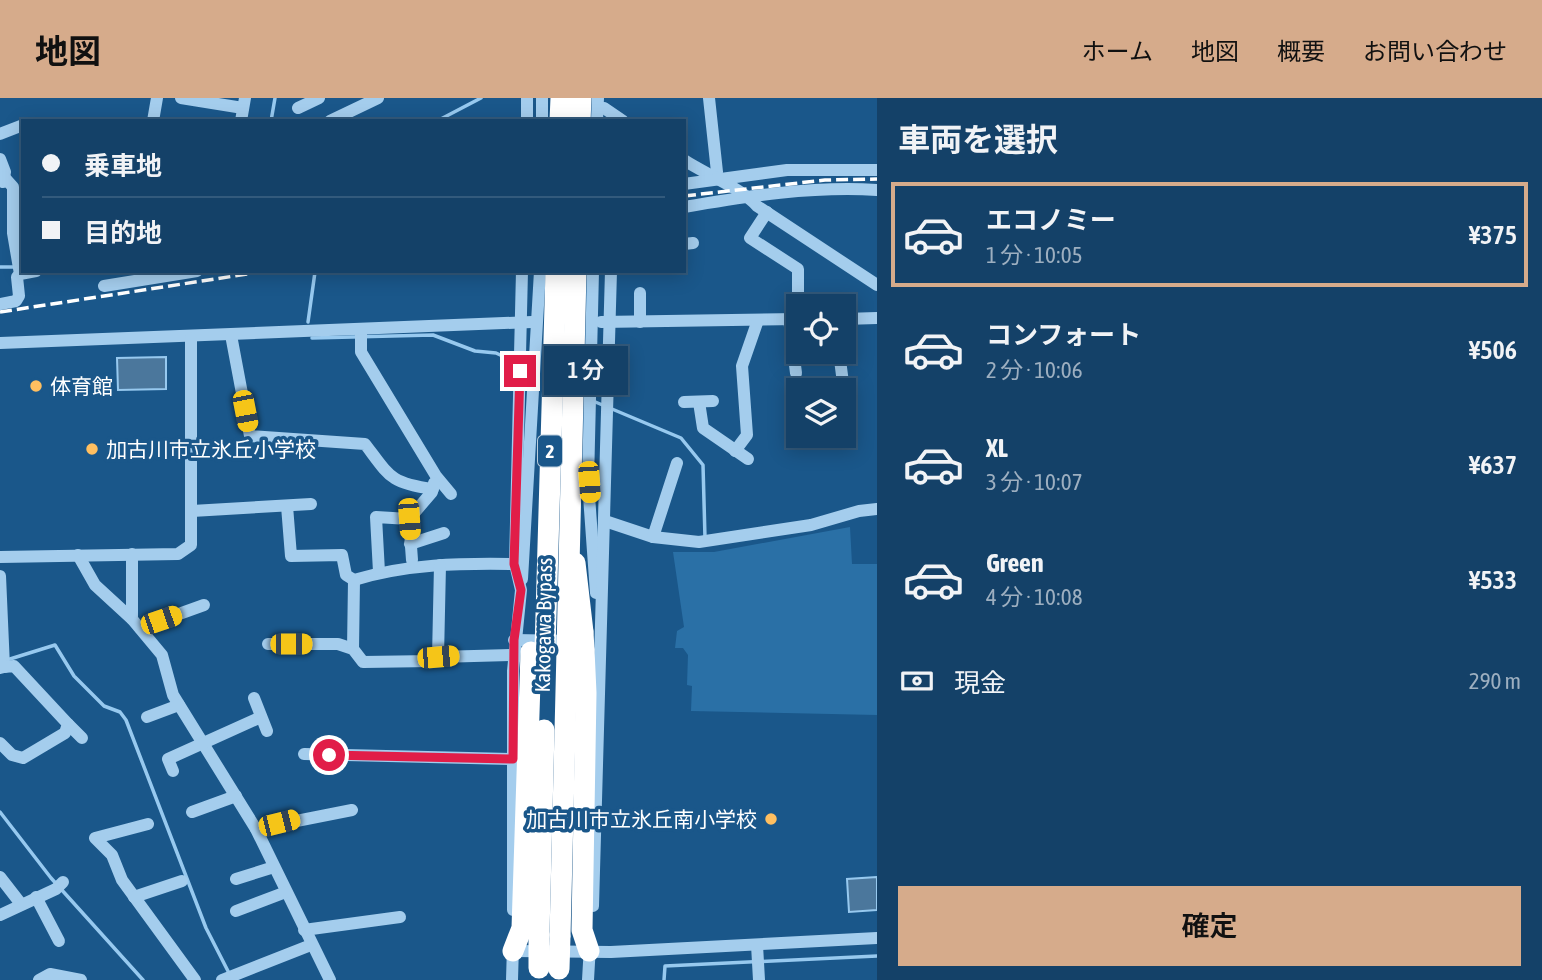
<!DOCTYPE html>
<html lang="ja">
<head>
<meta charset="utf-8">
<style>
	:root { --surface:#144168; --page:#214c71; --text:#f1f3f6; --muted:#9dafc0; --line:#335a7c; --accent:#d6ab8b }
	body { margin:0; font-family:"Asap Condensed","Noto Sans JP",sans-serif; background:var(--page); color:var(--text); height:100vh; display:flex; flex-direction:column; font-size:26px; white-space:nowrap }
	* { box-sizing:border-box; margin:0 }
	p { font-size:23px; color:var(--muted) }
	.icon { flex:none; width:38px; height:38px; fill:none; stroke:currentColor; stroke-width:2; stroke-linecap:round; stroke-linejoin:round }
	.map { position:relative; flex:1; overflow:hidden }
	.details { display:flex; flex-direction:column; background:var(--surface); width:665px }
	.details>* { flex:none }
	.guide { position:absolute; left:21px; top:21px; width:665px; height:154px; border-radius:0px; box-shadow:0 4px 18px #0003,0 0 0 2px var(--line); display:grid; align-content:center; height:154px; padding:0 21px; background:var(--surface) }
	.fabs { position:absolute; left:786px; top:196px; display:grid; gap:14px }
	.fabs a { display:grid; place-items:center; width:70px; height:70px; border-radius:0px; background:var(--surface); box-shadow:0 4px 18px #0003,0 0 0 2px var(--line); font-size:35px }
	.end { position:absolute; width:32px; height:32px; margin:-16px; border:9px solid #e11d48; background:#fff; box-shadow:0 0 0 4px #fff }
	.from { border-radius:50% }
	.bubble { position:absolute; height:49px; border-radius:0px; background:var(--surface); box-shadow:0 4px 18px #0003,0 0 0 2px var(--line); font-size:23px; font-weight:600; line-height:49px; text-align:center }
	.car { position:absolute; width:21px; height:42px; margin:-21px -10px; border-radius:9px; box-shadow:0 0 5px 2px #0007; background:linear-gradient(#f5c518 24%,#345 0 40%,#f5c518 0 76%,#345 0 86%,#f5c518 0) }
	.guide b { display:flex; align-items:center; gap:24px; height:66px; font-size:26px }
	.guide b+b { border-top:2px solid var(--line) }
	.guide i { width:18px; height:18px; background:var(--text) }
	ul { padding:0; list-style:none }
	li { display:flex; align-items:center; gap:21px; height:105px; margin:0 14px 10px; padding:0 7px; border:4px solid transparent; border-radius:0px }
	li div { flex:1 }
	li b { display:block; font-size:26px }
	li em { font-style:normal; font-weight:600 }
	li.current { border-color:var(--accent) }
	li>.icon { width:63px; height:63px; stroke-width:1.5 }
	h2 { padding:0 21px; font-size:32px; line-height:84px }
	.pay { display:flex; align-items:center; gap:18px; height:77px; padding:0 21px; font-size:26px }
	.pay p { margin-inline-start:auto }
	.cta { display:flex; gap:14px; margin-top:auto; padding:14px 21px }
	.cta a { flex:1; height:80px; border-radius:0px; background:var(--accent); color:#111; font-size:28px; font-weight:600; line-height:80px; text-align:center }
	header { display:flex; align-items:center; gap:42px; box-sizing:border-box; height:98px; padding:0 35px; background:var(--accent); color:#111 }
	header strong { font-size:33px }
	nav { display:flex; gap:38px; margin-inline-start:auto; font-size:24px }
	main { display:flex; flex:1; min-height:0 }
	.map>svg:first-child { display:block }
	.green { fill:#2a70a6 }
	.water { fill:#4b779c; stroke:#97c9ef; stroke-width:2 }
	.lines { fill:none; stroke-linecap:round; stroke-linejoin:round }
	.stream { stroke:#97c9ef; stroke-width:3.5 }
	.minor { stroke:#a4cded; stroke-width:12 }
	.highway { stroke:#fff; stroke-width:21 }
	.rail { stroke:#fff; stroke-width:3.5; stroke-dasharray:12 5; stroke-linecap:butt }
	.highway-bridge { stroke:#fff; stroke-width:21 }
	.route { stroke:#e11d48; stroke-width:9 }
	.poi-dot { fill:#ffbf60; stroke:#1a578a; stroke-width:2.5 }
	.labels { text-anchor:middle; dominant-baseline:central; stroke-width:7; stroke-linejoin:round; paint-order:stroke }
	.shield { fill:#1a578a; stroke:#bacddc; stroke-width:2 }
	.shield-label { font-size:19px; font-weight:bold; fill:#fff }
	.poi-label { font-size:21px; fill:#fff; stroke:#1a578a; text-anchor:start }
	.street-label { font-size:21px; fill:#fff; stroke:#1a578a }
</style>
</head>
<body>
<header>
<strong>地図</strong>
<nav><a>ホーム</a><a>地図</a><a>概要</a><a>お問い合わせ</a></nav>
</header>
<main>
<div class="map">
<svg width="877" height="882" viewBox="0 0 877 882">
	<rect width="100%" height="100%" fill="#1a578a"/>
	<path class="green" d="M850 429 852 466H877V617L691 613 692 588 687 587 688 557 683 550H675L677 533 684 529 673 454H714Z"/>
	<g class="water">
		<path d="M166 259V291L118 292 117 260Z"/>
		<path d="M877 779V812L849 814 847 781Z"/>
	</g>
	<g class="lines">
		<g class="stream">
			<path d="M271 23 275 0"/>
			<path d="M437 23 481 0"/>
			<path d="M0 169H15"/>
			<path d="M308 224 315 174"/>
			<path d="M312 240 433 237 475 253 496 255 530 271"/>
			<path d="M593 303 681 340 703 367 705 440"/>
			<path d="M10 561 55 547 74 578 104 608 120 614 126 622 206 830 230 877"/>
			<path d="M0 714 51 780 143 882"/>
			<path d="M664 882 665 868 877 858"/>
		</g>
		<g class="minor">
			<path d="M181 0 243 10"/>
			<path d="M709 0 717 74"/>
			<path d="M298 10 319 0"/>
			<path d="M604 10 623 23"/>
			<path d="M153 23 157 0"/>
			<path d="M241 23 245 0"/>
			<path d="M330 23 378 0"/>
			<path d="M527 23V0"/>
			<path d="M542 23V0"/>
			<path d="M597 23 598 0"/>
			<path d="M0 36 23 27"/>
			<path d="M0 61 5 74 3 84"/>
			<path d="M684 62C705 76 743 91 757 108L877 187"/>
			<path d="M4 79 13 89V135L20 176"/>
			<path d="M684 86 787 72H877"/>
			<path d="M684 109C748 98 812 88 877 92"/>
			<path d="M767 114 750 140 798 171V221"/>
			<path d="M684 146 693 145"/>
			<path d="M593 173 588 384 596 495"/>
			<path d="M104 188 197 173"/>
			<path d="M0 206 16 203 19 198 17 179 20 176 36 173"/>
			<path d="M789 221 796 275"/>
			<path d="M844 221 877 220"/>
			<path d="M601 224 798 221"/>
			<path d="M640 224V195"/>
			<path d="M361 232V254L436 378 451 396"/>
			<path d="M231 237 250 338 365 346C390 379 390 385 433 391"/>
			<path d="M0 245 532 224"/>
			<path d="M839 254 843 285"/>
			<path d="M684 304 713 303"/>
			<path d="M699 304 703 330 748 361"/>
			<path d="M735 353 747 337 742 268 758 222"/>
			<path d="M287 408 291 458 342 457 346 477 354 482C407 466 460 465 515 466"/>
			<path d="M192 413 311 406"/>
			<path d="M409 421 412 462"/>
			<path d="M605 423 653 439 699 444 811 427 859 413 877 411"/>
			<path d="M653 439 677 365"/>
			<path d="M410 446 444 435"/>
			<path d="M132 456V521L162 557 173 597 256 731 330 882"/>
			<path d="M78 457 95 487 132 521"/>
			<path d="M0 459 178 456 191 447V240"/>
			<path d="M440 467 438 559 514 557"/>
			<path d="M379 474 376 419 409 421 432 394 434 385"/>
			<path d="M0 478 4 569 0 570"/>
			<path d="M522 481 540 173"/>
			<path d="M140 530 204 507"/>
			<path d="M514 542 573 543"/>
			<path d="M268 546H338L353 551 363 564 432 563 438 559"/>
			<path d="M353 551 354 482"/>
			<path d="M254 600 267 633"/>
			<path d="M147 619 179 607"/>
			<path d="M68 626 82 640"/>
			<path d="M0 645 12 657 23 660 65 635 68 626 14 568 4 569"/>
			<path d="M304 656 513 661"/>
			<path d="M173 673 168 661 261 619"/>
			<path d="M192 714 236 698"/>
			<path d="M148 726 95 740 112 757 122 782 195 882"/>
			<path d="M256 731 352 712"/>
			<path d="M0 779 21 806"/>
			<path d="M236 781 274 769"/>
			<path d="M36 799 59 843"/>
			<path d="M134 799 182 783"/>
			<path d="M593 808 611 173"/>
			<path d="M513 812V573L521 492 515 466 522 173"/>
			<path d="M236 813 286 794"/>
			<path d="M0 817 56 791 63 784"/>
			<path d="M304 832 400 819"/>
			<path d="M757 847 759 882"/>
			<path d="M513 853 611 854 877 840"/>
			<path d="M39 882 50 876 81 882"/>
			<path d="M222 882 311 847"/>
			<path d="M512 882 513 848"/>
			<path d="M588 882 590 847"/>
		</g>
		<g class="highway">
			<path d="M560 23 561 0"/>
			<path d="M580 23 581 0"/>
			<path d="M575 465 583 534"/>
			<path d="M584 552 586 595 582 832 589 853"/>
			<path d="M539 836 544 632"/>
			<path d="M560 838 567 552"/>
			<path d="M513 853 522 830 531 554"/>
		</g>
		<g class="rail">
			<path d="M684 98 825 82 877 81"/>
			<path d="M0 214 267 173"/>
		</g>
		<g class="highway-bridge">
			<path d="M583 534 584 552"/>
			<path d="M545 551 556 173"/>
			<path d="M567 552 576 173"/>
			<path d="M539 870V836"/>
			<path d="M559 871 560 838"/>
		</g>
	</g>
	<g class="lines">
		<path class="route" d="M329 657 513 661 514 542 521 492 514 466 520 273"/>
	</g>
	<g class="poi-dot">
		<circle cx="36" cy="288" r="7"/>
		<circle cx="92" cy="351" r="7"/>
		<circle cx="771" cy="721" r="7"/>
	</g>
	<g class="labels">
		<rect class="shield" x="538" y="337.5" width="24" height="31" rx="5"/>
		<g class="shield-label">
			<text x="550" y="353">2</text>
		</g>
		<g class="poi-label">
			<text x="50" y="288">体育館</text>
			<text x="106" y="351">加古川市立氷丘小学校</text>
			<text x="757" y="721" text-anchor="end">加古川市立氷丘南小学校</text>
		</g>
		<g class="street-label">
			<text transform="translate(543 527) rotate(-89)">Kakogawa Bypass</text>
		</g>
	</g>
</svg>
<div class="fabs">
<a><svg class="icon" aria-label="locate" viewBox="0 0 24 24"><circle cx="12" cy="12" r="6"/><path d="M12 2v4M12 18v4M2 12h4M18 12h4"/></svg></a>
<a><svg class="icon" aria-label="layers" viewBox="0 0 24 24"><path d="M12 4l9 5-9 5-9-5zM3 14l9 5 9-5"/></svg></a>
</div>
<i class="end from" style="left:329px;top:657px"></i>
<i class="end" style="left:520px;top:273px"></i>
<div class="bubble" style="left:544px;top:248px;width:84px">1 分</div>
<i class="car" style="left:245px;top:313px;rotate:169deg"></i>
<i class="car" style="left:589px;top:384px;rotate:176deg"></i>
<i class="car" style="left:409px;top:421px;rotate:176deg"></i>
<i class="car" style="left:161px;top:522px;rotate:71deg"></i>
<i class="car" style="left:291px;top:546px;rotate:90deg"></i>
<i class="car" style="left:438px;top:559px;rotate:85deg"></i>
<i class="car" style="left:279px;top:725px;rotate:76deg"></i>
<div class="guide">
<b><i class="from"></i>乗車地</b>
<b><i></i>目的地</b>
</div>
</div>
<section class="details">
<h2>車両を選択</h2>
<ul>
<li class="current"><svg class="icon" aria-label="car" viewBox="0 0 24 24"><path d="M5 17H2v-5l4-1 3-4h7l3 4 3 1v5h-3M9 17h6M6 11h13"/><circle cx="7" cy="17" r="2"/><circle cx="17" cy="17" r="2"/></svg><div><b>エコノミー</b><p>1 分 · 10:05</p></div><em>¥375</em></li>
<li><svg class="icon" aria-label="car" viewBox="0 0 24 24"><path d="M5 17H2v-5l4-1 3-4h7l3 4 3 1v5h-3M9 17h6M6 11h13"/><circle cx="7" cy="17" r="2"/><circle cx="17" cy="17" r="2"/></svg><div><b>コンフォート</b><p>2 分 · 10:06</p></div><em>¥506</em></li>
<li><svg class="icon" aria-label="car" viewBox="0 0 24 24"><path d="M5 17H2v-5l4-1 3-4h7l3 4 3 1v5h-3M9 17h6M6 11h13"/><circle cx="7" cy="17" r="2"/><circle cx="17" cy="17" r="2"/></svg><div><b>XL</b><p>3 分 · 10:07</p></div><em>¥637</em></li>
<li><svg class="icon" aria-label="car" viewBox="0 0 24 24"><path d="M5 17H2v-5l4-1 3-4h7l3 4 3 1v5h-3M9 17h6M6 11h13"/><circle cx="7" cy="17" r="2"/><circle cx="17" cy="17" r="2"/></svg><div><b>Green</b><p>4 分 · 10:08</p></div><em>¥533</em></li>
</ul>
<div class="pay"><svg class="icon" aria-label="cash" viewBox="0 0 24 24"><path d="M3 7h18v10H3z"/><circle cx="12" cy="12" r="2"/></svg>現金<p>290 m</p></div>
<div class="cta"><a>確定</a></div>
</section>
</main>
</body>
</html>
